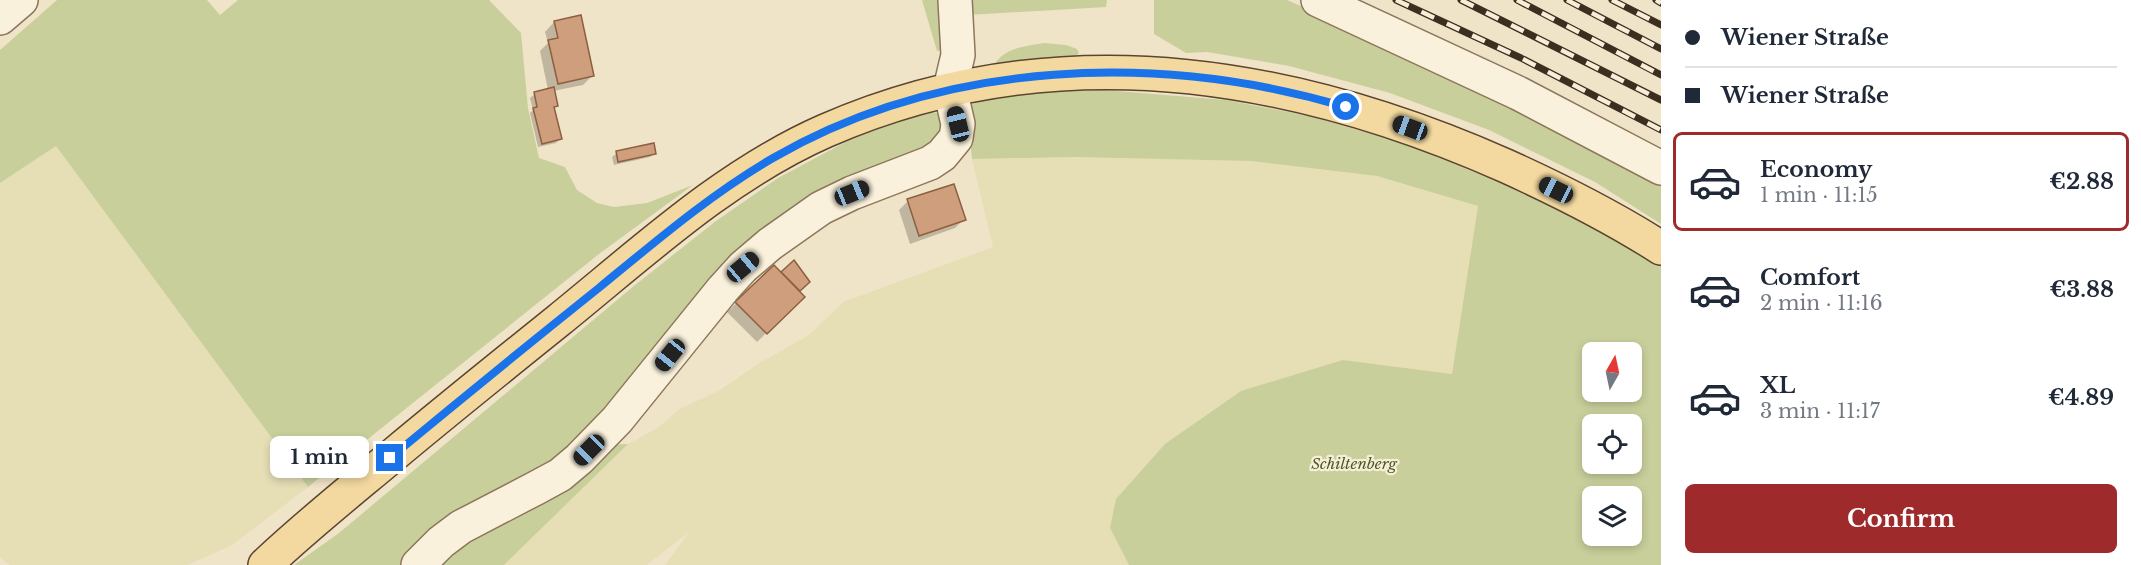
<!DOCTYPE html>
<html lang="en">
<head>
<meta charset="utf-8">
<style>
	:root { --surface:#fff; --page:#f6f6f7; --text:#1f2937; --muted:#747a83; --line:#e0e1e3; --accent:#9e2a2b }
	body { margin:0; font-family:"Libre Baskerville",serif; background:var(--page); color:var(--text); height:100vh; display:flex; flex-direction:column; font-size:22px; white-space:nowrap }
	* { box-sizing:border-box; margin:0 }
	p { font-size:20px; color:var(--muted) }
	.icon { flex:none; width:33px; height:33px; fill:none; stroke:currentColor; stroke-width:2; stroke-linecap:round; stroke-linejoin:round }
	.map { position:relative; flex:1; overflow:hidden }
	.sheet { display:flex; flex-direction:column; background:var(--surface); width:480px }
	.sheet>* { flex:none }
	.top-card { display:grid; align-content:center; height:132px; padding:0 24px; background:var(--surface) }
	.needle { width:39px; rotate:9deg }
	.tools { position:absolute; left:1582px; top:342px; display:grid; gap:12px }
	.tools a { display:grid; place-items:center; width:60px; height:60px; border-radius:9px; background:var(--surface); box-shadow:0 3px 9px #0003; font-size:30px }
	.end { position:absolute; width:27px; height:27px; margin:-14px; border:8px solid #1a73e8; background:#fff; box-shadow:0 0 0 3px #fff }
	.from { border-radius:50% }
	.bubble { position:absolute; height:42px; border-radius:9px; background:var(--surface); box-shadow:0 3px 9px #0003; font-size:20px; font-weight:800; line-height:42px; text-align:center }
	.car { position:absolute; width:18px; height:36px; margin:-18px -9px; border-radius:8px; box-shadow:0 0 4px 2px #0007; background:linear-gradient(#222 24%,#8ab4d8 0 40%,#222 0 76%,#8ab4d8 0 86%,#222 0) }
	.top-card b { display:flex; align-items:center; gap:21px; height:57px; font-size:22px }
	.top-card b+b { border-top:2px solid var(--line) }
	.top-card i { width:15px; height:15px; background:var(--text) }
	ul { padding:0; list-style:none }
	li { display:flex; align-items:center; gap:18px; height:99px; margin:0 12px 9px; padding:0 12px; border:3px solid transparent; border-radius:9px }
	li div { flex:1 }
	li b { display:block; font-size:22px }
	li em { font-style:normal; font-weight:800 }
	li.active { border-color:var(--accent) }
	li>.icon { width:54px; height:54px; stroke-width:1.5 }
	.cta { display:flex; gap:12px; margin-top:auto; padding:12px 24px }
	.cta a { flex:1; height:69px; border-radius:9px; background:var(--accent); color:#fff; font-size:24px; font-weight:800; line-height:69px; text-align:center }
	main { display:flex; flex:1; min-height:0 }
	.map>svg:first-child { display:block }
	.farmland { fill:#e6deb5 }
	.green { fill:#c9cf9b; fill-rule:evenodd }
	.shadow { fill:#0003 }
	.building { fill:#cf9f7d; stroke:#8d5f41; stroke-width:1.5 }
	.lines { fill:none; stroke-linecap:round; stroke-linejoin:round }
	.minor-casing { stroke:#8d765c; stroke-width:36 }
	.major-casing { stroke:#5b4430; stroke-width:36 }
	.minor { stroke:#faf1dc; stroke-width:33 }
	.major { stroke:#f3d9a0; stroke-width:33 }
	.rail-casing { stroke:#3d2e20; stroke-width:7 }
	.rail { stroke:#f7eed8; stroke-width:4.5; stroke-dasharray:14; stroke-linecap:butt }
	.route { stroke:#1a73e8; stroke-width:8 }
	.labels { text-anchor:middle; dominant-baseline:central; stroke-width:4.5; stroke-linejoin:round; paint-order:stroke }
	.park-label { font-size:15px; font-style:italic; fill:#4d5a26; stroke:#f7eed8 }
</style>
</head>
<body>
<main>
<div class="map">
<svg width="1661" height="565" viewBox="0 0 1661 565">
	<rect width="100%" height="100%" fill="#f0e4c8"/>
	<g class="farmland">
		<path d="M56 146 308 487 232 545 188 565H10L0 558V183Z"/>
		<path d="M1074 157 1251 161 1377 176 1478 206 1452 374 1343 360 1110 528 1129 565H665L689 532 647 565H504L628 444 656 429 680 409 720 390 758 364 809 335 843 302 993 247 972 159Z"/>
	</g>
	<g class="green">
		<path d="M57 0H207L220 15 238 0H489L521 33 528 108 539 158 565 167 577 190 597 203 614 207 647 203 693 185 599 254 308 487 56 146 0 183V50Z"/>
		<path d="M922 0H1107L1106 7 967 15 970 42 937 51Z"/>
		<path d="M1154 0H1287L1396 47 1661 183V224L1595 182 1489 130 1390 93 1289 66 1207 52 1186 53 1154 34Z"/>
		<path d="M1044 43 1066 45 1077 49 1079 53 1074 59 1041 60 999 65 996 62C1007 47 1027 46 1044 43Z"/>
		<path d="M1105 90 1226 100 1310 116 1415 147 1558 208 1647 255 1661 265V565H1129L1110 528 1116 499 1165 444 1241 391 1343 360 1452 374 1478 206 1377 176 1251 161 1074 157 972 159 967 111 976 100 1022 93ZM1593 352H1632V392H1593ZM1593 424H1632V464H1593ZM1593 496H1632V536H1593Z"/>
		<path d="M927 112 940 113 944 129 934 142 919 153 840 183 575 453 409 565H294L339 533 635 285 716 221 778 178 853 138Z"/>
		<path d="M628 444 504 565H430L606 445Z"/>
	</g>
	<g class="shadow">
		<path d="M554 22 592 76 583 85 553 91 556 106 553 109 560 139 556 143 538 147 530 113 533 110 530 98 535 94 548 90 540 51 548 43 545 32Z"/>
		<path d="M617 153H655L650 157 614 165 612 157Z"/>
		<path d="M908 201 964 219 955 228 910 244 899 210Z"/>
		<path d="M794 262 808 281 798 291 803 297 757 342 727 312 774 267 781 274Z"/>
	</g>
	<g class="building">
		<path d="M581 15 594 76 558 84 548 40 558 38 554 21Z"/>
		<path d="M554 87 558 106 554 107 562 139 542 144 533 108 537 107 534 92Z"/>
		<path d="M654 143 656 154 618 162 616 151Z"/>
		<path d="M954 184 966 220 919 236 907 199Z"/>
		<path d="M794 260 810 282 800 291 781 272Z"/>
		<path d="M774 265 805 297 767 334 735 302Z"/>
	</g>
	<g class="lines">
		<g class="minor-casing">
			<g id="minor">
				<path d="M1318 0 1518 93 1661 168"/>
				<path d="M0 18 21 0"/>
				<path d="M418 565 441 542 461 527 536 488 560 475 579 459 617 420 723 289 743 267 770 244 821 208 852 193 930 163 942 155 956 138 958 124 950 89 958 55 955 0"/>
			</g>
		</g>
		<g class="major-casing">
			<path id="major" d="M265 565C305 527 349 492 392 456 447 410 503 365 559 320 643 252 725 175 825 131 1051 32 1287 69 1506 166 1559 190 1611 216 1661 248"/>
		</g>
		<use href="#minor" class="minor"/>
		<use href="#major" class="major"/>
		<g class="rail-casing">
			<g id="rail">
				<path d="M1396 0 1521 58 1661 130"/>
				<path d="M1461 0 1661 100"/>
				<path d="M1517 0 1661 75"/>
				<path d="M1567 0 1661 49"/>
				<path d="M1612 0 1661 25"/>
				<path d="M1656 0 1661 3"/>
			</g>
		</g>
		<use href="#rail" class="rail"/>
	</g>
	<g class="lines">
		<path class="route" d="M390 458C460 400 530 343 600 287 656 241 711 194 773 158 944 59 1160 52 1346 107"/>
	</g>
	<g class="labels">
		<g class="park-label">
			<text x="1354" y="463">Schiltenberg</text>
		</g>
	</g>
</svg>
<div class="tools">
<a><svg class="needle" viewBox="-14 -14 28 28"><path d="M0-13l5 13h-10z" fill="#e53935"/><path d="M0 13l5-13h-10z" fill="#747a83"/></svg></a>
<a><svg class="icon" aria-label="locate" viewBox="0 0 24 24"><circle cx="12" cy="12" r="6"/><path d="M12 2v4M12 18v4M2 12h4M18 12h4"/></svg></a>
<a><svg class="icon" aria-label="layers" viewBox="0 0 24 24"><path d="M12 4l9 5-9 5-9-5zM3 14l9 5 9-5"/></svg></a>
</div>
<i class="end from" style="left:1346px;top:107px"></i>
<i class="end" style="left:390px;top:458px"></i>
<div class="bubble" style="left:270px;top:436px;width:99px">1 min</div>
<i class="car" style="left:958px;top:124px;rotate:346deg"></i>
<i class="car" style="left:1410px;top:128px;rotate:290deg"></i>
<i class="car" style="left:1556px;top:190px;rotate:296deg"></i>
<i class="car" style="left:852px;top:193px;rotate:68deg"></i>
<i class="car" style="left:743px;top:267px;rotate:50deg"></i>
<i class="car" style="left:670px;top:355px;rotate:219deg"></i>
<i class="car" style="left:589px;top:450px;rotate:225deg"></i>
</div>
<section class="sheet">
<div class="top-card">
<b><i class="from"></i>Wiener Straße</b>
<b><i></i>Wiener Straße</b>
</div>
<ul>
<li class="active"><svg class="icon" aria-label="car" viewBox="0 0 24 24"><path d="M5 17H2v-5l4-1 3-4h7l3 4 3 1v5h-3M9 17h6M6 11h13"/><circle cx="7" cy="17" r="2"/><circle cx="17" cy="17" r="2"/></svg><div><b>Economy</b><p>1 min · 11:15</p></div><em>€2.88</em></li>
<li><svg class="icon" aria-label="car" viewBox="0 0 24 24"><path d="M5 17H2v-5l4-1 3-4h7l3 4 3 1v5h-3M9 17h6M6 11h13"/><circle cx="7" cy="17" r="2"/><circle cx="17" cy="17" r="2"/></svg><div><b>Comfort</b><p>2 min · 11:16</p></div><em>€3.88</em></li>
<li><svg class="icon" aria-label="car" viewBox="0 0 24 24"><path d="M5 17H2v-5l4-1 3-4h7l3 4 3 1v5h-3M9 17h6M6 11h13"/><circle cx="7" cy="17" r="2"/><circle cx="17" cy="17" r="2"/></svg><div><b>XL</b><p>3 min · 11:17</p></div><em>€4.89</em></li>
</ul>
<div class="cta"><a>Confirm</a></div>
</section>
</main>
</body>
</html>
